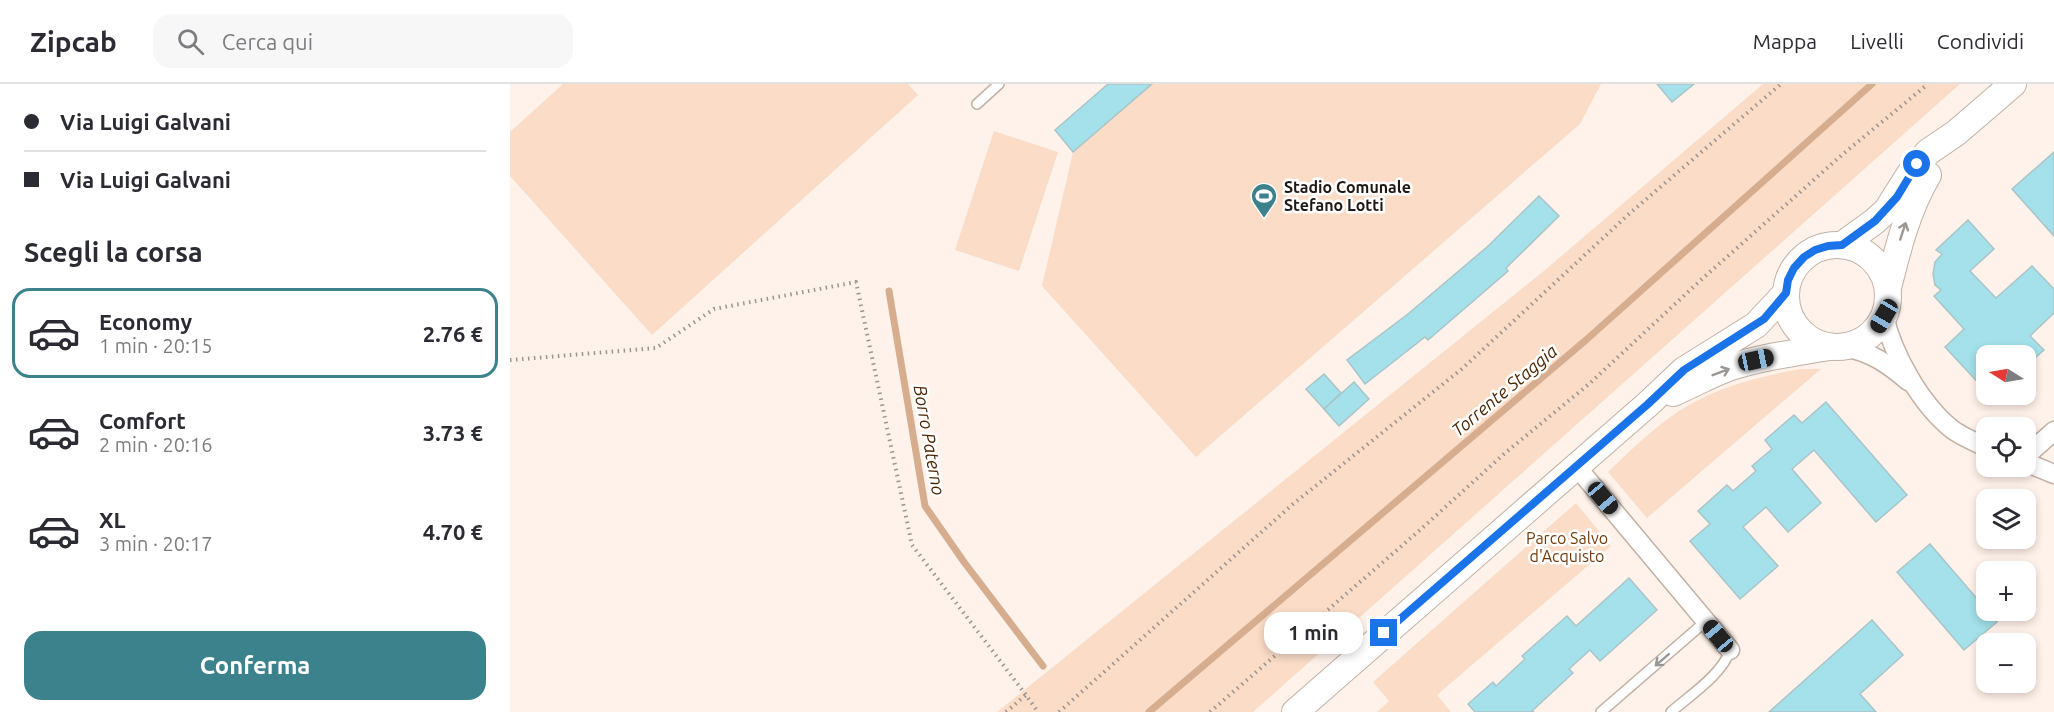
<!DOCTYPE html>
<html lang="it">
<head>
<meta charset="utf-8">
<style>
	:root { --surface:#fff; --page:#f7f7f7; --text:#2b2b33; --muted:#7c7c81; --line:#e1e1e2; --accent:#3b828c }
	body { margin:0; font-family:Ubuntu,sans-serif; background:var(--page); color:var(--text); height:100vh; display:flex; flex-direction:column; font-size:22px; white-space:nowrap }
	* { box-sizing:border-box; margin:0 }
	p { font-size:20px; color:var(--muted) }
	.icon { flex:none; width:33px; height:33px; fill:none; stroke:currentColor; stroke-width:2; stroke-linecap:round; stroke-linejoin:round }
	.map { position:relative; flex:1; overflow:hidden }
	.side { display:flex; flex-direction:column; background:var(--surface); width:510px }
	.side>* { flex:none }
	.top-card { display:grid; align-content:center; height:132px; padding:0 24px; background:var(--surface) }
	.needle { width:39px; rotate:281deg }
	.controls { position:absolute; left:1466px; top:261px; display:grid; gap:12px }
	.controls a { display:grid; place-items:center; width:60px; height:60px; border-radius:12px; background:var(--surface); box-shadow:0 3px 9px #0003; font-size:30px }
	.end { position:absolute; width:27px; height:27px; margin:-14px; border:8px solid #1a73e8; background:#fff; box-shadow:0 0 0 3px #fff }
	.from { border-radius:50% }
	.bubble { position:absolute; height:42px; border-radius:18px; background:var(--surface); box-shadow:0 3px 9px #0003; font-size:20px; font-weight:700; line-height:42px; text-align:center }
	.car { position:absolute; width:18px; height:36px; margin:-18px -9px; border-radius:8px; box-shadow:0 0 4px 2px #0007; background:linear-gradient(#222 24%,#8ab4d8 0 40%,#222 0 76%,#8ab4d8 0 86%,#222 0) }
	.top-card b { display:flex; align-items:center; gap:21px; height:57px; font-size:22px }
	.top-card b+b { border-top:2px solid var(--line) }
	.top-card i { width:15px; height:15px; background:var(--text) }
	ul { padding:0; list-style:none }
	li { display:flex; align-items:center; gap:18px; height:90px; margin:0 12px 9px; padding:0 12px; border:3px solid transparent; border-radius:18px }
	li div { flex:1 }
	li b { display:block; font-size:22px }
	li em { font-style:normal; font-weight:700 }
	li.current { border-color:var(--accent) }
	li>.icon { width:54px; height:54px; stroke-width:1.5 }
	h2 { padding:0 24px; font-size:27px; line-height:72px }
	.action { display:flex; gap:12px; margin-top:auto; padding:12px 24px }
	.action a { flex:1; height:69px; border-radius:18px; background:var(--accent); color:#fff; font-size:24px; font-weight:700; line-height:69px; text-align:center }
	header { display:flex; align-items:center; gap:36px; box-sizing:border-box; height:84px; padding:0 30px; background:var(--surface); border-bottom:2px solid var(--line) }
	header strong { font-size:28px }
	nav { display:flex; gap:33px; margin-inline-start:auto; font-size:21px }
	.search { width:420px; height:54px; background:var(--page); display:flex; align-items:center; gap:15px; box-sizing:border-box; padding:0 21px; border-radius:18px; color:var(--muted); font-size:22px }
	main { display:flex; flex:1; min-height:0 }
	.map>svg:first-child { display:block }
	.green { fill:#fadcc7 }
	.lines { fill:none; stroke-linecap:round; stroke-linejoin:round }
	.stream { stroke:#d6ad8f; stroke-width:7 }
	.building { fill:#a4e1ea; stroke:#aac4c8; stroke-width:1.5 }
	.lane-casing { stroke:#c3b0a3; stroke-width:12 }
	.street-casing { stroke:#c3b0a3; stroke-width:21 }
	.secondary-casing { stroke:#c3b0a3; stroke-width:28 }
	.path { stroke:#9e938d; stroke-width:4; stroke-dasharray:1.5 4.5; stroke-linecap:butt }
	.lane { stroke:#fff; stroke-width:9 }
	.street { stroke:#fff; stroke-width:18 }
	.secondary { stroke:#fff; stroke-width:26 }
	.oneway { stroke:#9a9795 }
	.route { stroke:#1a73e8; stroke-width:8 }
	.labels { text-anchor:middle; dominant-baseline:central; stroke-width:5; stroke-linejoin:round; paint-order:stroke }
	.poi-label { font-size:16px; font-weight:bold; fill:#1f1814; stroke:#fff; text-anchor:start }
	.park-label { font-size:16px; fill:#713c0b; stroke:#fff }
	.water-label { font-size:18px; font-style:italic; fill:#4c2500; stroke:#fff }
</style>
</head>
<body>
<header>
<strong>Zipcab</strong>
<div class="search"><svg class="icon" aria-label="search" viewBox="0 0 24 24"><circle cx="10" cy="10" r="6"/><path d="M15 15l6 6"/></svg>Cerca qui</div>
<nav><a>Mappa</a><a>Livelli</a><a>Condividi</a></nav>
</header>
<main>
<section class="side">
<div class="top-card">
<b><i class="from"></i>Via Luigi Galvani</b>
<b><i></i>Via Luigi Galvani</b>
</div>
<h2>Scegli la corsa</h2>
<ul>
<li class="current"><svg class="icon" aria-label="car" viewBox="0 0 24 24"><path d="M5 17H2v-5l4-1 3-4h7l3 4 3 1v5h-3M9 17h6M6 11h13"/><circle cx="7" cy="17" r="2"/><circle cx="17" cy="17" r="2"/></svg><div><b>Economy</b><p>1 min · 20:15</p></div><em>2.76 €</em></li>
<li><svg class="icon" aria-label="car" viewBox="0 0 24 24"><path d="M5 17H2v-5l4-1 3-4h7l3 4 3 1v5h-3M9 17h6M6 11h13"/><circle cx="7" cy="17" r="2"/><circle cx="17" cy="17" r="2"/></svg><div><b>Comfort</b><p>2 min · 20:16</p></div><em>3.73 €</em></li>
<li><svg class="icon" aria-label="car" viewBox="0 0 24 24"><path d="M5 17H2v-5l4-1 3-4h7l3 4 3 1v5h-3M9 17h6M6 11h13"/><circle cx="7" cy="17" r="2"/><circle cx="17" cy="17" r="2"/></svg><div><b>XL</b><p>3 min · 20:17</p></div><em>4.70 €</em></li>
</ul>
<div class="action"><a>Conferma</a></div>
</section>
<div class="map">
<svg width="1544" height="628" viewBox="0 0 1544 628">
	<rect width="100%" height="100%" fill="#fff2ea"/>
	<g class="green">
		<path d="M53 0H398L408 11 142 251 0 92V48Z"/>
		<path d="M598 0H1091L1070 40 686 373 532 202 563 68 545 46Z"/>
		<path d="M1253 0H1450L743 628H487L1035 186Z"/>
		<path d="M484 47 548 68 509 187 445 166Z"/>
		<path d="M1291 285H1311L1137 434 1098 388C1120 367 1143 344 1169 327 1204 304 1250 292 1291 285Z"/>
		<path d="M1066 419 1101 462 927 611 941 628H867L879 617 863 598Z"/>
	</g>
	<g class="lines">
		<g class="stream">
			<path d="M379 207 415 422 454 478 533 582"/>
			<path d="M639 628 1076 256 1362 0"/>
		</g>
	</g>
	<g class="building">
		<path d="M598 0H642L563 68 545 46Z"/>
		<path d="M1147 0H1184L1162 18Z"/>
		<path d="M1544 68V152L1502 105Z"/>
		<path d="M1029 112 1049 132 996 184 998 187 918 256 915 253 855 300 837 276 898 230 977 163Z"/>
		<path d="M1458 136 1484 165 1460 187 1486 214 1522 182 1544 205V229L1520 252 1534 266 1515 283V272H1476V307L1435 263 1454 245 1424 212 1431 206 1425 201 1423 190 1425 178 1432 170 1426 166Z"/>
		<path d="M814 290 831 309 814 325 796 305Z"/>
		<path d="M844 298 859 315 829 342 814 325Z"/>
		<path d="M1316 318 1397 411 1366 438 1304 366 1282 385 1311 419 1278 448 1256 423 1233 443 1268 482 1230 515 1180 457 1200 440 1188 427 1217 401 1223 407 1246 387 1242 382 1262 365 1255 356 1284 331 1292 339Z"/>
		<path d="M1420 460 1487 538 1454 566 1387 488Z"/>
		<path d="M1119 494 1147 526 1090 577 1080 566 1059 585 1063 589 1022 627 1024 628H965L958 620 983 598 986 602 1015 575 1012 572 1057 532 1066 542Z"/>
		<path d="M1362 536 1393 571 1350 610 1366 628H1259Z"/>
	</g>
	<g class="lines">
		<g class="lane-casing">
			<g id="lane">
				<path d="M467 20 489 0"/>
				<path d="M1091 628 1196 537"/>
				<path d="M1161 628C1179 612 1213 590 1220 566"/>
			</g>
		</g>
		<g class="street-casing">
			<g id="street">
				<path d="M1374 232C1383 271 1411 321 1443 346 1453 353 1465 358 1476 363"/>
				<path d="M1335 263C1362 269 1377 279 1398 297"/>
				<path d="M1515 373 1544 347"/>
				<path d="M1515 378 1544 390"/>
				<path d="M1066 382 1220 566"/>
			</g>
		</g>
		<g class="secondary-casing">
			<g id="secondary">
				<circle cx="1327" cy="212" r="51"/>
				<path d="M1332 161 1365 137 1377 126 1401 88 1418 68 1446 49 1503 0"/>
				<path d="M1378 204C1388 164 1397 127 1418 91"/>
				<path d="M1163 309C1182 301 1199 291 1218 284 1251 273 1285 269 1319 263"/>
				<path d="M785 628 1138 320 1174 286 1246 241 1276 209"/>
			</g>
		</g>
		<g class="path">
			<path d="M0 276 146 264 204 225 346 198 402 461 516 611"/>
			<path d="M496 628 516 611 528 628"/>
			<path d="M549 628 783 420 953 284 1120 129 1271 0"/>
			<path d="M700 628 910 446 995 369 1079 300 1192 195 1333 70 1418 0"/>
		</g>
		<use href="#lane" class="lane"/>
		<use href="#street" class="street"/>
		<use href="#secondary" class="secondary"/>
	</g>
	<defs><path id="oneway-shaft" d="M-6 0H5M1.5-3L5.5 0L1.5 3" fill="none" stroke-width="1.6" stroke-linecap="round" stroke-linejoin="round" transform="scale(1.5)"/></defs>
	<g class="oneway">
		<use href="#oneway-shaft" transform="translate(1393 147) rotate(-72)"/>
		<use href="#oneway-shaft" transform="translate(1211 288) rotate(-21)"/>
		<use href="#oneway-shaft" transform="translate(1152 576) rotate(139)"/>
	</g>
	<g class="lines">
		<path class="route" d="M874 549 1138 320 1174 286 1254 235 1276 209 1278 196 1284 184 1294 173 1305 166 1318 162 1332 161 1365 137 1387 113 1407 80"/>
	</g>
	<defs>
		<g id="stadium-pin" transform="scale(1.35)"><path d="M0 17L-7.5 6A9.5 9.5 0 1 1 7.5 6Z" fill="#3b828c" stroke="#fff"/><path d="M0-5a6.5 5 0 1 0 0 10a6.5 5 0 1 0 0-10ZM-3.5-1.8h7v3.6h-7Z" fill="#fff"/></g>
	</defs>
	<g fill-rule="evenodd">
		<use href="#stadium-pin" x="754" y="112"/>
	</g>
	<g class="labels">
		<g class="poi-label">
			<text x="774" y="103">Stadio Comunale<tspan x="774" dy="18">Stefano Lotti</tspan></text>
		</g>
		<g class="park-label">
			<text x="1057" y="454">Parco Salvo<tspan x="1057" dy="18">d'Acquisto</tspan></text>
		</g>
		<g class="water-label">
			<text transform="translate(994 306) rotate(-40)">Torrente Staggia</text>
			<text transform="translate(420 356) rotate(80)">Borro Paterno</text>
		</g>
	</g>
</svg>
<div class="controls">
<a><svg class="needle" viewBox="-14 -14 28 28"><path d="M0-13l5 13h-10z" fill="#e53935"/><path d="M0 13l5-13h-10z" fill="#7c7c81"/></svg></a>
<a><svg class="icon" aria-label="locate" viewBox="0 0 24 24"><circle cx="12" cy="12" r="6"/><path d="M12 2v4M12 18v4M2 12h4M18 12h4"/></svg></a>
<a><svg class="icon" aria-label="layers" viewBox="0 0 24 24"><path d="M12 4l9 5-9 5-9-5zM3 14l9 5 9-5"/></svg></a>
<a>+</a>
<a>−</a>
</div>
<i class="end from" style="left:1407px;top:80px"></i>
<i class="end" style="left:874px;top:549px"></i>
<div class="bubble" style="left:754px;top:528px;width:99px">1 min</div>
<i class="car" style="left:1374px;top:232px;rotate:210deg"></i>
<i class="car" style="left:1246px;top:276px;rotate:78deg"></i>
<i class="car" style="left:1093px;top:414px;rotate:140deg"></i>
<i class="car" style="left:1208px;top:552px;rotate:320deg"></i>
</div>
</main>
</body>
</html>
